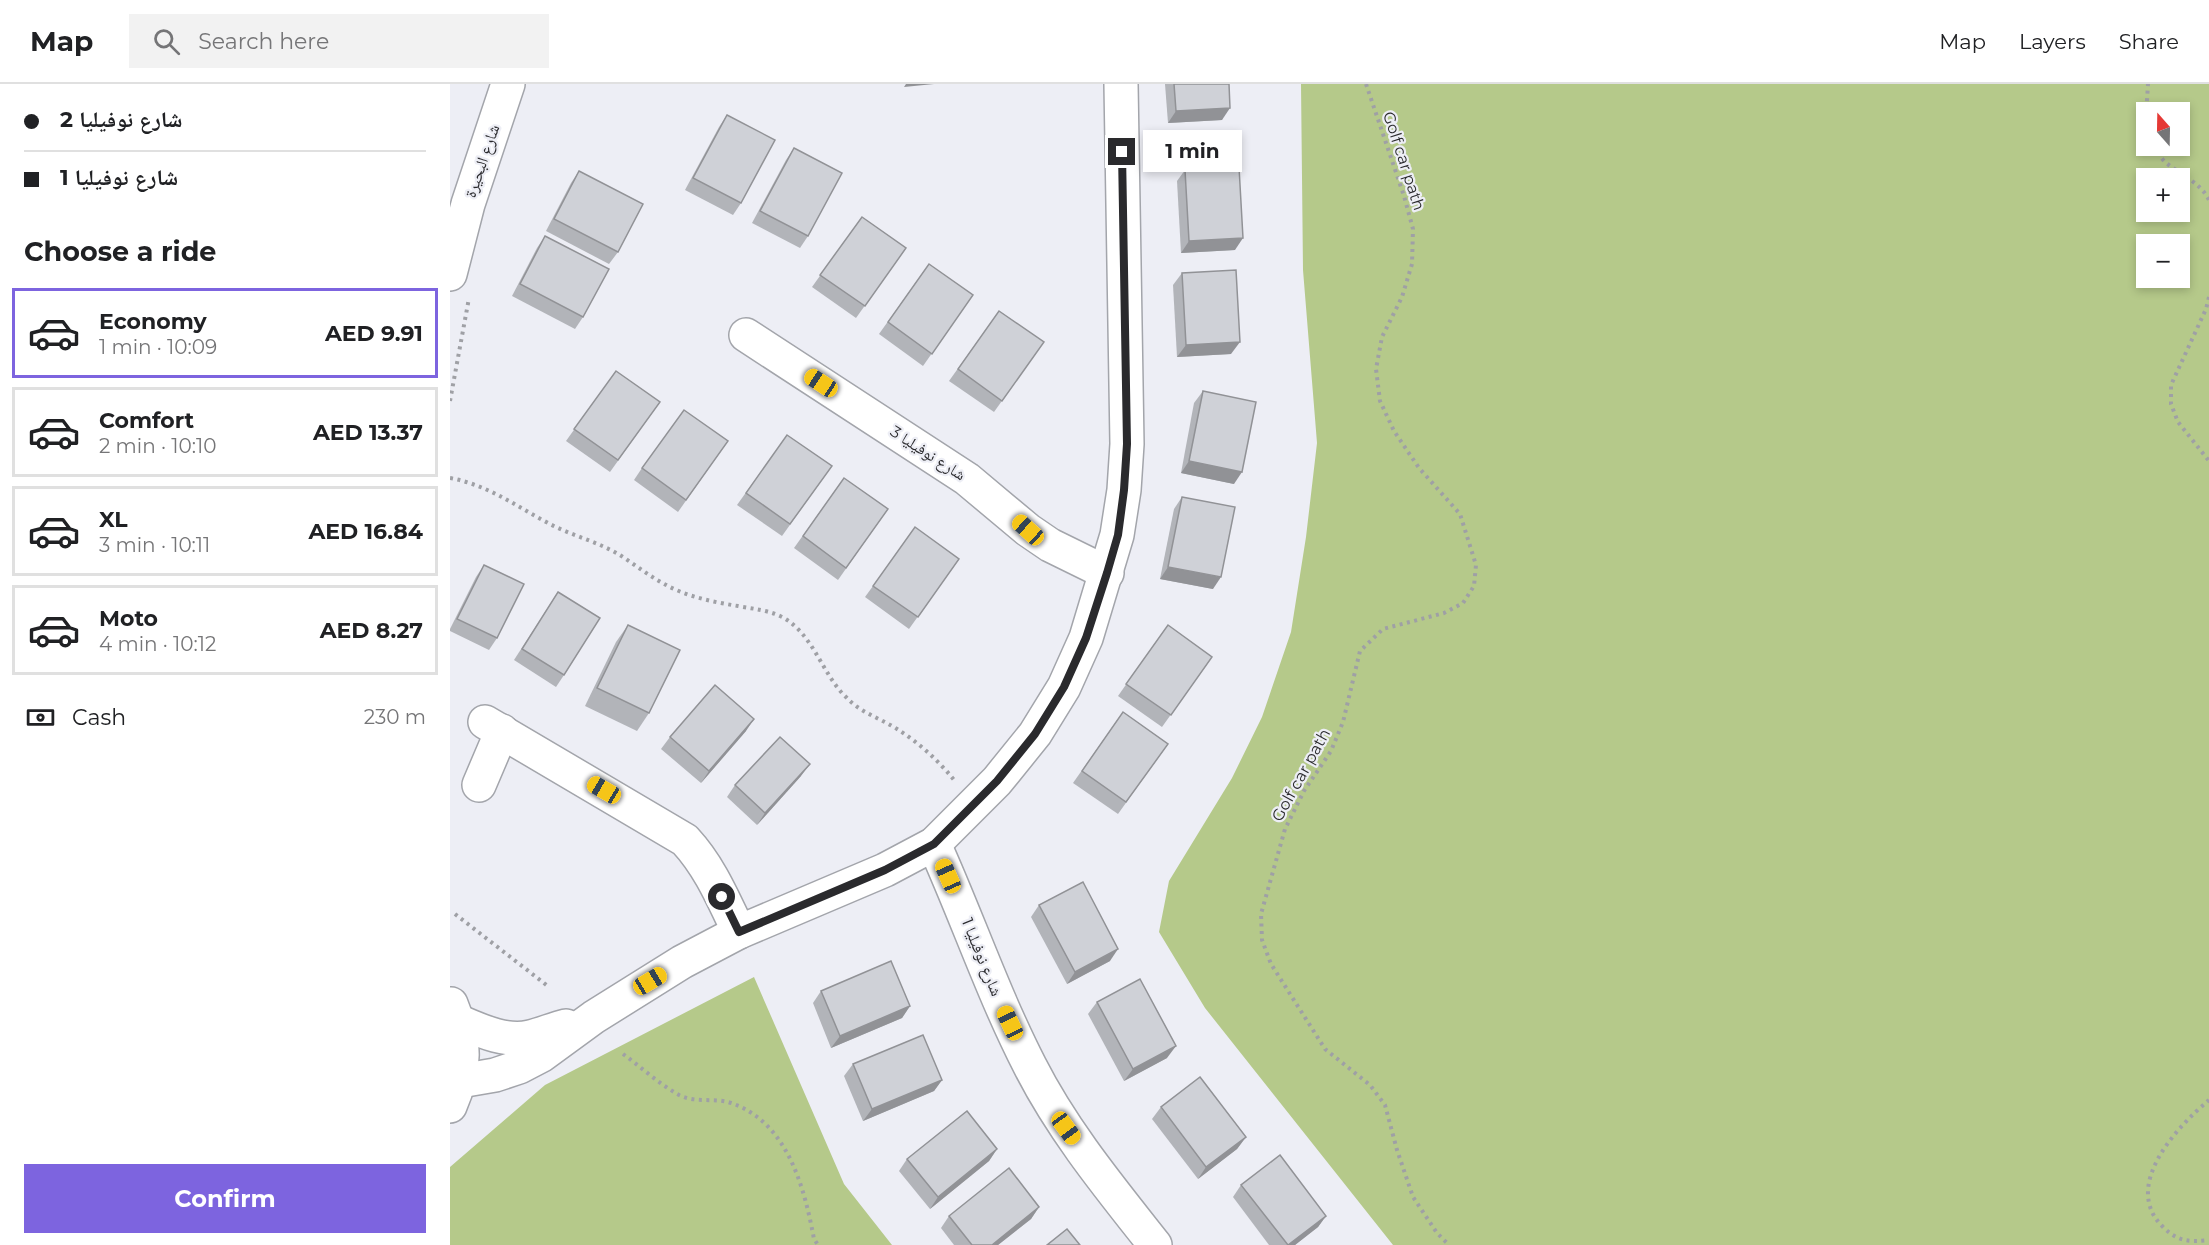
<!DOCTYPE html>
<html lang="en">
<head>
<meta charset="utf-8">
<style>
	:root { --surface:#fff; --page:#f2f2f2; --text:#202124; --muted:#757577; --line:#e0e0e0; --accent:#7d64df }
	body { margin:0; font-family:Montserrat,"Noto Naskh Arabic",sans-serif; background:var(--page); color:var(--text); height:100vh; display:flex; flex-direction:column; font-size:22px; white-space:nowrap }
	* { box-sizing:border-box; margin:0 }
	p { font-size:20px; color:var(--muted) }
	.icon { flex:none; width:33px; height:33px; fill:none; stroke:currentColor; stroke-width:2; stroke-linecap:round; stroke-linejoin:round }
	.map { position:relative; flex:1; overflow:hidden }
	.panel { display:flex; flex-direction:column; background:var(--surface); width:450px }
	.panel>* { flex:none }
	.hud { display:grid; align-content:center; height:132px; padding:0 24px; background:var(--surface) }
	.needle { width:39px; rotate:340deg }
	.fabs { position:absolute; left:1686px; top:18px; display:grid; gap:12px }
	.fabs a { display:grid; place-items:center; width:54px; height:54px; border-radius:0px; background:var(--surface); box-shadow:0 3px 9px #0003; font-size:30px }
	.end { position:absolute; width:27px; height:27px; margin:-14px; border:8px solid #2a2a2d; background:#fff; box-shadow:0 0 0 3px #fff }
	.from { border-radius:50% }
	.bubble { position:absolute; height:42px; border-radius:0px; background:var(--surface); box-shadow:0 3px 9px #0003; font-size:20px; font-weight:700; line-height:42px; text-align:center }
	.car { position:absolute; width:18px; height:36px; margin:-18px -9px; border-radius:8px; box-shadow:0 0 4px 2px #0007; background:linear-gradient(#f5c518 24%,#345 0 40%,#f5c518 0 76%,#345 0 86%,#f5c518 0) }
	.hud b { display:flex; align-items:center; gap:21px; height:57px; font-size:22px }
	.hud b+b { border-top:2px solid var(--line) }
	.hud i { width:15px; height:15px; background:var(--text) }
	ul { padding:0; list-style:none }
	li { display:flex; align-items:center; gap:18px; height:90px; margin:0 12px 9px; padding:0 12px; border:3px solid var(--line); border-radius:0px }
	li div { flex:1 }
	li b { display:block; font-size:22px }
	li em { font-style:normal; font-weight:700 }
	li.on { border-color:var(--accent) }
	li>.icon { width:54px; height:54px; stroke-width:1.5 }
	h2 { padding:0 24px; font-size:27px; line-height:72px }
	.pay { display:flex; align-items:center; gap:15px; height:66px; padding:0 24px; font-size:22px }
	.pay p { margin-inline-start:auto }
	.button { display:flex; gap:12px; margin-top:auto; padding:12px 24px }
	.button a { flex:1; height:69px; border-radius:0px; background:var(--accent); color:#fff; font-size:24px; font-weight:700; line-height:69px; text-align:center }
	header { display:flex; align-items:center; gap:36px; box-sizing:border-box; height:84px; padding:0 30px; background:var(--surface); border-bottom:2px solid var(--line) }
	header strong { font-size:28px }
	nav { display:flex; gap:33px; margin-inline-start:auto; font-size:21px }
	.search { width:420px; height:54px; background:var(--page); display:flex; align-items:center; gap:15px; box-sizing:border-box; padding:0 21px; border-radius:0px; color:var(--muted); font-size:22px }
	main { display:flex; flex:1; min-height:0 }
	.map>svg:first-child { display:block }
	.green { fill:#b5c98a; fill-rule:evenodd }
	.lines { fill:none; stroke-linecap:round; stroke-linejoin:round }
	.street-casing { stroke:#a3a5ab; stroke-width:36 }
	.path { stroke:#9fa0a5; stroke-width:4; stroke-dasharray:3 4.5; stroke-linecap:butt }
	.street { stroke:#fff; stroke-width:33 }
	.wall { fill:#b2b4b9 }
	.shaded-wall { fill:#919296 }
	.building { fill:#cfd1d7; stroke:#919296; stroke-width:1.5 }
	.route { stroke:#2a2a2d; stroke-width:8 }
	.labels { text-anchor:middle; dominant-baseline:central; stroke-width:4.5; stroke-linejoin:round; paint-order:stroke }
	.street-label { font-size:16px; fill:#2a2a2d; stroke:#edeef5 }
</style>
</head>
<body>
<header>
<strong>Map</strong>
<div class="search"><svg class="icon" aria-label="search" viewBox="0 0 24 24"><circle cx="10" cy="10" r="6"/><path d="M15 15l6 6"/></svg>Search here</div>
<nav><a>Map</a><a>Layers</a><a>Share</a></nav>
</header>
<main>
<section class="panel">
<div class="hud">
<b><i class="from"></i>شارع نوفيليا 2</b>
<b><i></i>شارع نوفيليا 1</b>
</div>
<h2>Choose a ride</h2>
<ul>
<li class="on"><svg class="icon" aria-label="car" viewBox="0 0 24 24"><path d="M5 17H2v-5l4-1 3-4h7l3 4 3 1v5h-3M9 17h6M6 11h13"/><circle cx="7" cy="17" r="2"/><circle cx="17" cy="17" r="2"/></svg><div><b>Economy</b><p>1 min · 10:09</p></div><em>AED 9.91</em></li>
<li><svg class="icon" aria-label="car" viewBox="0 0 24 24"><path d="M5 17H2v-5l4-1 3-4h7l3 4 3 1v5h-3M9 17h6M6 11h13"/><circle cx="7" cy="17" r="2"/><circle cx="17" cy="17" r="2"/></svg><div><b>Comfort</b><p>2 min · 10:10</p></div><em>AED 13.37</em></li>
<li><svg class="icon" aria-label="car" viewBox="0 0 24 24"><path d="M5 17H2v-5l4-1 3-4h7l3 4 3 1v5h-3M9 17h6M6 11h13"/><circle cx="7" cy="17" r="2"/><circle cx="17" cy="17" r="2"/></svg><div><b>XL</b><p>3 min · 10:11</p></div><em>AED 16.84</em></li>
<li><svg class="icon" aria-label="car" viewBox="0 0 24 24"><path d="M5 17H2v-5l4-1 3-4h7l3 4 3 1v5h-3M9 17h6M6 11h13"/><circle cx="7" cy="17" r="2"/><circle cx="17" cy="17" r="2"/></svg><div><b>Moto</b><p>4 min · 10:12</p></div><em>AED 8.27</em></li>
</ul>
<div class="pay"><svg class="icon" aria-label="cash" viewBox="0 0 24 24"><path d="M3 7h18v10H3z"/><circle cx="12" cy="12" r="2"/></svg>Cash<p>230 m</p></div>
<div class="button"><a>Confirm</a></div>
</section>
<div class="map">
<svg width="1759" height="1161" viewBox="0 0 1759 1161">
	<rect width="100%" height="100%" fill="#edeef5"/>
	<g class="green">
		<path d="M851 0H1759V1161H943L755 924 709 848 719 797 782 694 812 633 841 548 856 453 867 359 853 186ZM1696 28H1730V62H1696ZM1696 94H1730V128H1696ZM1696 160H1730V194H1696Z"/>
		<path d="M304 893 394 1100 442 1161H0V1083L95 1001Z"/>
	</g>
	<g class="lines">
		<g class="street-casing">
			<g id="street">
				<path d="M0 190 18 120 58 0"/>
				<path d="M296 251 517 395 578 446 600 461 657 489"/>
				<path d="M35 638 235 756C260 783 273 815 289 848"/>
				<path d="M29 701 52 647"/>
				<path d="M484 760C517 833 543 910 580 982 613 1047 660 1104 705 1161"/>
				<path d="M8 937C29 946 56 959 80 953 92 950 104 945 116 942"/>
				<path d="M10 997 45 991 69 983 92 971 144 933 232 878 289 848 435 786 484 760 547 697 585 650 614 603 636 554 667 451 674 406 677 360 671 0"/>
				<path d="M0 1022C16 985 16 957 1 920"/>
			</g>
		</g>
		<g class="path">
			<path d="M916 0 954 112 963 145 962 180 952 213 932 253 926 285 930 317 944 347 969 384 1010 430 1026 481 1024 502 1013 519 994 529 933 545 910 567 893 638 881 667 854 707 835 745 811 830 812 856 821 880 875 965 920 1001 935 1021 947 1066 963 1113 987 1149 999 1161"/>
			<path d="M1696 32 1698 0"/>
			<path d="M1704 62C1707 67 1710 73 1715 78 1730 90 1751 99 1759 116"/>
			<path d="M1759 213 1756 225 1721 301V320L1728 338 1759 377"/>
			<path d="M0 317 19 214"/>
			<path d="M0 394C38 401 66 422 98 439 122 452 150 458 173 473 192 486 209 499 231 508 249 515 269 519 288 522 304 525 318 526 332 533 364 550 372 591 397 614 411 629 430 634 447 645 468 658 489 677 504 696"/>
			<path d="M5 830 99 903"/>
			<path d="M173 970C191 983 209 1000 229 1011 245 1019 262 1014 278 1018 337 1036 354 1102 364 1155L368 1161"/>
			<path d="M1759 1016C1727 1043 1671 1102 1713 1143 1728 1158 1739 1158 1759 1156"/>
		</g>
		<use href="#street" class="street"/>
	</g>
	<g class="wall">
		<path d="M715 0H779L772 36 718 39Z"/>
		<path d="M277 31 291 119 283 131 235 106 269 43Z"/>
		<path d="M344 64 358 152 350 164 302 139 336 76Z"/>
		<path d="M735 86 785 166 731 169 727 97Z"/>
		<path d="M129 87 168 168 159 180 96 147 121 99Z"/>
		<path d="M412 133 456 164 406 234 362 203Z"/>
		<path d="M95 152 133 233 125 245 62 212 87 164Z"/>
		<path d="M479 180 523 211 473 282 429 250Z"/>
		<path d="M732 189 781 270 727 273 723 201Z"/>
		<path d="M549 227 594 258 544 328 499 297Z"/>
		<path d="M166 287 210 318 160 388 116 357Z"/>
		<path d="M753 307 784 400 731 389 744 319Z"/>
		<path d="M337 351 382 382 332 452 287 421Z"/>
		<path d="M278 357 228 428 184 396 192 384Z"/>
		<path d="M394 394 438 425 388 496 344 464Z"/>
		<path d="M732 413 763 505 710 495 724 425Z"/>
		<path d="M509 475 459 545 415 513 423 502Z"/>
		<path d="M34 481 47 554 39 566 0 547V545L26 493Z"/>
		<path d="M108 508 114 591 106 603 64 576Z"/>
		<path d="M178 541 199 629 187 647 135 622 166 558Z"/>
		<path d="M718 541 762 573 712 643 668 612Z"/>
		<path d="M673 628 718 660 668 730 623 699Z"/>
		<path d="M296 647 251 699 211 665 220 653Z"/>
		<path d="M351 692 307 741 277 713 285 701Z"/>
		<path d="M589 821 660 877 617 900 581 833Z"/>
		<path d="M371 907 460 922 452 934 381 964 363 919Z"/>
		<path d="M647 918 717 974 674 997 638 930Z"/>
		<path d="M403 980 492 996 484 1007 413 1037 394 992Z"/>
		<path d="M711 1023 796 1053 787 1065 748 1095 702 1035Z"/>
		<path d="M547 1065 539 1077 480 1125 449 1087 457 1075Z"/>
		<path d="M791 1101 876 1132 868 1143 845 1161H819L783 1113Z"/>
		<path d="M589 1123 581 1135 548 1161H504L491 1144 499 1132Z"/>
	</g>
	<g class="shaded-wall">
		<path d="M456 0H484L454 3Z"/>
		<path d="M780 24 772 36 718 39 726 27Z"/>
		<path d="M793 154 785 166 731 169 739 157Z"/>
		<path d="M790 258 781 270 727 273 736 261Z"/>
		<path d="M739 377 792 388 784 400 731 389Z"/>
		<path d="M718 483 771 493 763 505 710 495Z"/>
		<path d="M304 635 296 647 251 699 259 687Z"/>
		<path d="M360 680 351 692 307 741 315 729Z"/>
		<path d="M668 865 660 877 617 900 625 888Z"/>
		<path d="M460 922 452 934 381 964 390 952Z"/>
		<path d="M726 962 717 974 674 997 683 985Z"/>
		<path d="M492 996 484 1007 413 1037 422 1025Z"/>
		<path d="M796 1053 787 1065 748 1095 756 1083Z"/>
		<path d="M547 1065 539 1077 480 1125 488 1113Z"/>
		<path d="M589 1123 581 1135 548 1161H542Z"/>
		<path d="M876 1132 868 1143 845 1161H838Z"/>
	</g>
	<g class="building">
		<path d="M724 0H779L780 24 726 27Z"/>
		<path d="M277 31 325 56 291 119 243 94Z"/>
		<path d="M344 64 392 89 358 152 310 127Z"/>
		<path d="M789 83 793 154 739 157 735 86Z"/>
		<path d="M129 87 193 120 168 168 104 135Z"/>
		<path d="M412 133 456 164 415 222 370 191Z"/>
		<path d="M95 152 159 185 133 233 70 200Z"/>
		<path d="M479 180 523 211 482 270 438 238Z"/>
		<path d="M786 186 790 258 736 261 732 189Z"/>
		<path d="M549 227 594 258 552 317 508 285Z"/>
		<path d="M166 287 210 318 168 376 124 345Z"/>
		<path d="M753 307 806 318 792 388 739 377Z"/>
		<path d="M234 326 278 357 236 416 192 384Z"/>
		<path d="M337 351 382 382 340 440 296 409Z"/>
		<path d="M394 394 438 425 396 484 353 452Z"/>
		<path d="M732 413 785 423 771 493 718 483Z"/>
		<path d="M465 443 509 475 468 533 423 502Z"/>
		<path d="M34 481 74 500 47 554 7 535Z"/>
		<path d="M108 508 150 534 114 591 72 565Z"/>
		<path d="M178 541 230 566 199 629 147 604Z"/>
		<path d="M718 541 762 573 721 631 676 600Z"/>
		<path d="M265 601 304 635 259 687 220 653Z"/>
		<path d="M673 628 718 660 676 718 632 687Z"/>
		<path d="M330 653 360 680 315 729 285 701Z"/>
		<path d="M633 798 668 865 625 888 589 821Z"/>
		<path d="M441 877 460 922 390 952 371 907Z"/>
		<path d="M690 895 726 962 683 985 647 918Z"/>
		<path d="M473 951 492 996 422 1025 403 980Z"/>
		<path d="M750 993 796 1053 756 1083 711 1023Z"/>
		<path d="M517 1027 547 1065 488 1113 457 1075Z"/>
		<path d="M830 1071 876 1132 838 1161 791 1101Z"/>
		<path d="M559 1084 589 1123 542 1161H522L499 1132Z"/>
		<path d="M617 1145 630 1161H597Z"/>
	</g>
	<g class="lines">
		<path class="route" d="M272 813 289 848 435 786 484 760 547 697 585 650 614 603 636 554 657 489 668 451 674 406 677 360 672 68"/>
	</g>
	<g class="labels">
		<g class="street-label">
			<text transform="translate(32 77) rotate(-71)">شارع البحيرة</text>
			<text transform="translate(954 77) rotate(72)">Golf car path</text>
			<text transform="translate(478 369) rotate(33)">شارع نوفيليا 3</text>
			<text transform="translate(851 691) rotate(-61)">Golf car path</text>
			<text transform="translate(532 873) rotate(68)">شارع نوفيليا 1</text>
		</g>
	</g>
</svg>
<div class="fabs">
<a><svg class="needle" viewBox="-14 -14 28 28"><path d="M0-13l5 13h-10z" fill="#e53935"/><path d="M0 13l5-13h-10z" fill="#757577"/></svg></a>
<a>+</a>
<a>−</a>
</div>
<i class="end from" style="left:272px;top:813px"></i>
<i class="end" style="left:672px;top:68px"></i>
<div class="bubble" style="left:693px;top:46px;width:99px">1 min</div>
<i class="car" style="left:371px;top:299px;rotate:303deg"></i>
<i class="car" style="left:578px;top:446px;rotate:312deg"></i>
<i class="car" style="left:154px;top:706px;rotate:300deg"></i>
<i class="car" style="left:498px;top:792px;rotate:336deg"></i>
<i class="car" style="left:200px;top:897px;rotate:59deg"></i>
<i class="car" style="left:560px;top:939px;rotate:335deg"></i>
<i class="car" style="left:616px;top:1044px;rotate:144deg"></i>
</div>
</main>
</body>
</html>
